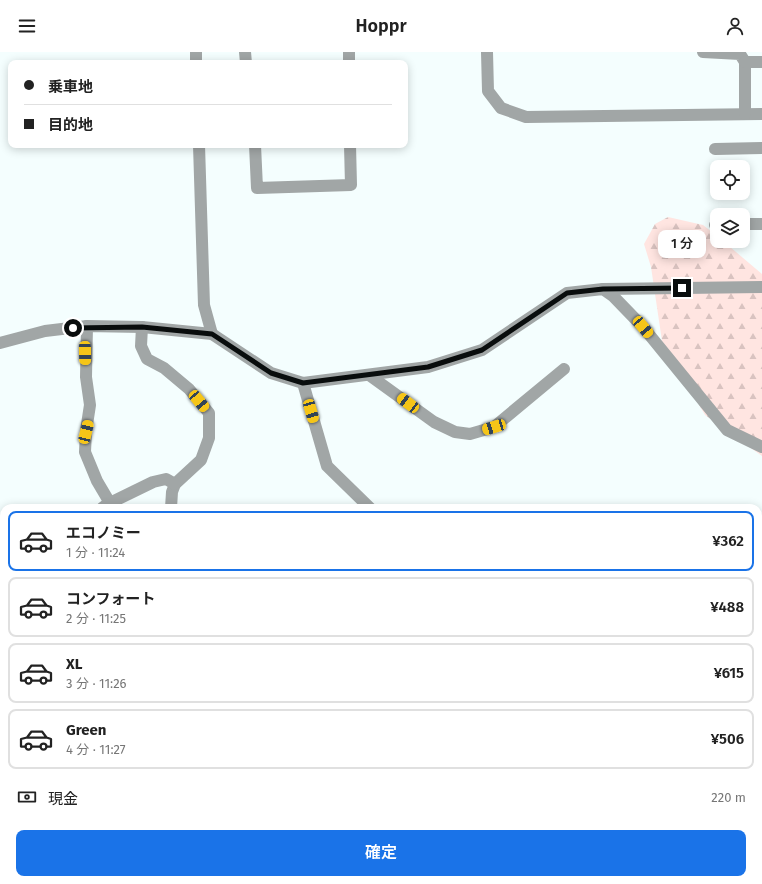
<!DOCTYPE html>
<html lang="ja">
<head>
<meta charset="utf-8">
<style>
	:root { --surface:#fff; --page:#f6f6f6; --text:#222; --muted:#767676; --line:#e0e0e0; --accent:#1a73e8 }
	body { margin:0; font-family:"Fira Sans","Noto Sans JP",sans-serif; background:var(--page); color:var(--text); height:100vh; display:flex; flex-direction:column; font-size:15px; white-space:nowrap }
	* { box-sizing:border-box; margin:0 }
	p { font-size:13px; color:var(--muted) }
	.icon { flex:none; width:22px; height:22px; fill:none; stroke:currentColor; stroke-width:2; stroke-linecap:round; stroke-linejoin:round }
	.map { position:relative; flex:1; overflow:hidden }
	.panel { position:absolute; left:0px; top:452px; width:762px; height:380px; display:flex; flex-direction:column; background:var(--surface); border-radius:12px 12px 0 0; box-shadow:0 2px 10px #0003 }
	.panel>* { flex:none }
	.hud { position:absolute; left:8px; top:8px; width:400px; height:88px; border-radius:8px; box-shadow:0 2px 10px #0003; display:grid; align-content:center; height:88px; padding:0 16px; background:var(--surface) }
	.fabs { position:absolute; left:710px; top:108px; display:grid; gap:8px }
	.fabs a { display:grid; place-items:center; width:40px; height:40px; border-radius:8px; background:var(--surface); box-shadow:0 2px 10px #0003; font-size:20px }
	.end { position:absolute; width:18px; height:18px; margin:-9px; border:5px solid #090d0d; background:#fff; box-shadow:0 0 0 2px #fff }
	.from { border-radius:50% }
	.bubble { position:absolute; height:28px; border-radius:8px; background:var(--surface); box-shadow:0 2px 10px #0003; font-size:13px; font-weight:600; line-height:28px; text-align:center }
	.car { position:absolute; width:12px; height:24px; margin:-12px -6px; border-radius:5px; box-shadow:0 0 3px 1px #0007; background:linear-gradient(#f5c518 24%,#345 0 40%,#f5c518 0 76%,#345 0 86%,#f5c518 0) }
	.hud b { display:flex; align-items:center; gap:14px; height:38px; font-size:15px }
	.hud b+b { border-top:1px solid var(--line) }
	.hud i { width:10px; height:10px; background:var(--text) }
	ul { padding:7px 0 0; list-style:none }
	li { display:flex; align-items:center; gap:12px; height:60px; margin:0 8px 6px; padding:0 8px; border:2px solid var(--line); border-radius:8px }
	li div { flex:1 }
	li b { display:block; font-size:15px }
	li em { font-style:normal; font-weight:600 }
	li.selected { border-color:var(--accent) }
	li>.icon { width:36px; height:36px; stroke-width:1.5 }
	.pay { display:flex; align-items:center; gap:10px; height:44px; padding:0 16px; font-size:15px }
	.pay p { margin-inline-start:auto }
	.button { display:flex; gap:8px; margin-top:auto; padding:8px 16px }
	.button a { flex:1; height:46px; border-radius:8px; background:var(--accent); color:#fff; font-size:16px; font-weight:600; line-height:46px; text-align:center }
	header { display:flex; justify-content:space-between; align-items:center; height:52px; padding:0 16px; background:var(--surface); font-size:18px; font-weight:600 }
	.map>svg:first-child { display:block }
	.forest { fill:url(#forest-firs) }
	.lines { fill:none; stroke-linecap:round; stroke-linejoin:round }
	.minor { stroke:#a1a6a6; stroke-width:12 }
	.route { stroke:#090d0d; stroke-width:5 }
</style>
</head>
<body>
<header><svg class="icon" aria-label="menu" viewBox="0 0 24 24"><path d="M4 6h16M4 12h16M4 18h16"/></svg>Hoppr<svg class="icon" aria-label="person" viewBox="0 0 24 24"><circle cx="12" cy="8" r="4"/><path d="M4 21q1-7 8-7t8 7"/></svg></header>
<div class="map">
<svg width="762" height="832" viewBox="0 0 762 832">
	<defs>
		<pattern id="forest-firs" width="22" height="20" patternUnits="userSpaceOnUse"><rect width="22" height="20" fill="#ffe5e1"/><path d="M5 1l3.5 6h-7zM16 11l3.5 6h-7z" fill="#d9c3c0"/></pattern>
	</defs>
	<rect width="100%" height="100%" fill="#f4fefe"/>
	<path class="forest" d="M668 165 703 173 717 184V189H723L762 222V404L705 363 662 289 651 215 644 192 655 172Z"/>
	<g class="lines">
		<g class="minor">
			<path d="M196 0V11"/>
			<path d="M245 0 246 11"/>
			<path d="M487 0 488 39 501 56 526 65 762 62"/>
			<path d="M703 0 740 2 745 10V62"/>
			<path d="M745 10H762"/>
			<path d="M349 11V0"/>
			<path d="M199 93 204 253 212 282"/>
			<path d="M255 93 257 136 351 133 350 93"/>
			<path d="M715 97 762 96"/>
			<path d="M743 172H762"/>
			<path d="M715 173H717"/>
			<path d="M603 237 762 235"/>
			<path d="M87 274 86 325 90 353 86 379 85 400 97 429 110 451"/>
			<path d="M142 275 141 294 147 307 164 316 189 337 209 361V386L201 408 175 432 172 440 171 456"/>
			<path d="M0 291 45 279 87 274 142 275 212 282 271 321 303 331 428 315 482 298 567 241 603 237 613 244 643 275 727 378 762 395"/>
			<path d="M369 323 434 370 455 380 470 382 494 375 564 317"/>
			<path d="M303 331 327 414 370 456"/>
			<path d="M102 456 106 453 153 430 166 427 175 432"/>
			<path d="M0 538 4 536"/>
			<path d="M758 636 762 639"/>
			<path d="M758 738 762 732"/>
			<path d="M0 827 4 832"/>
			<path d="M141 828 144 832"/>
			<path d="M586 828V832"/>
			<path d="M749 828 757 832"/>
			<path d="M39 832 46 828"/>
			<path d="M94 832 105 828"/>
			<path d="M510 832 512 828"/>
		</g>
	</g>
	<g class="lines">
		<path class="route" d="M73 276 142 275 212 282 271 321 303 331 428 315 482 298 567 241 603 237 682 236"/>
	</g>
</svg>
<div class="fabs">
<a><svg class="icon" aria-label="locate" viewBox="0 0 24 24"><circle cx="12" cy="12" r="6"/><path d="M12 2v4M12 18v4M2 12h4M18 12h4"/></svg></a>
<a><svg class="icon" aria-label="layers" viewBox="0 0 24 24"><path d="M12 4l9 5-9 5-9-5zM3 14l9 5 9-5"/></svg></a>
</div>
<i class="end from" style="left:73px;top:276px"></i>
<i class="end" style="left:682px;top:236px"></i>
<div class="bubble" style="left:658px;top:178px;width:48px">1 分</div>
<i class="car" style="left:643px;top:275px;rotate:140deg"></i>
<i class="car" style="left:85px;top:301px;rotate:179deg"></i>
<i class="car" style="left:199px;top:349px;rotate:140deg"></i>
<i class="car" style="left:408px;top:351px;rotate:307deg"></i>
<i class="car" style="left:311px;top:359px;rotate:164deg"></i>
<i class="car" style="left:494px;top:375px;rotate:253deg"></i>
<i class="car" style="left:86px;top:380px;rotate:14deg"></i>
<div class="hud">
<b><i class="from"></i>乗車地</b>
<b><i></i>目的地</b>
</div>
<section class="panel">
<ul>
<li class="selected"><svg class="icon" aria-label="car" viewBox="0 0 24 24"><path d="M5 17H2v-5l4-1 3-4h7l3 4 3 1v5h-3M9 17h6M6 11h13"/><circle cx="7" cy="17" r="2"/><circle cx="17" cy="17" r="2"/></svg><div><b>エコノミー</b><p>1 分 · 11:24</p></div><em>¥362</em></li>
<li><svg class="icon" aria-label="car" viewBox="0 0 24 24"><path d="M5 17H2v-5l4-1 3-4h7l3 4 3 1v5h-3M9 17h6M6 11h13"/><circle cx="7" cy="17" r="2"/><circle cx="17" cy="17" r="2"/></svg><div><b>コンフォート</b><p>2 分 · 11:25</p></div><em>¥488</em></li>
<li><svg class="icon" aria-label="car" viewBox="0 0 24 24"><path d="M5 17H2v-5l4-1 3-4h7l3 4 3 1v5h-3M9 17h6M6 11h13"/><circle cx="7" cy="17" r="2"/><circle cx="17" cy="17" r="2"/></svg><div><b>XL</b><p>3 分 · 11:26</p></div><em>¥615</em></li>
<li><svg class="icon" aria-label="car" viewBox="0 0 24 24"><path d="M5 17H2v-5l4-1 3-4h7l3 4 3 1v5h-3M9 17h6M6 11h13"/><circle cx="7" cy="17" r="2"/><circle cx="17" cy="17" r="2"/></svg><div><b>Green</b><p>4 分 · 11:27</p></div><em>¥506</em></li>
</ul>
<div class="pay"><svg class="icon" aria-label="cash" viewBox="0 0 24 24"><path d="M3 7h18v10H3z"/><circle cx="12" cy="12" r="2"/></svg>現金<p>220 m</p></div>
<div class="button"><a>確定</a></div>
</section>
</div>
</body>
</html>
